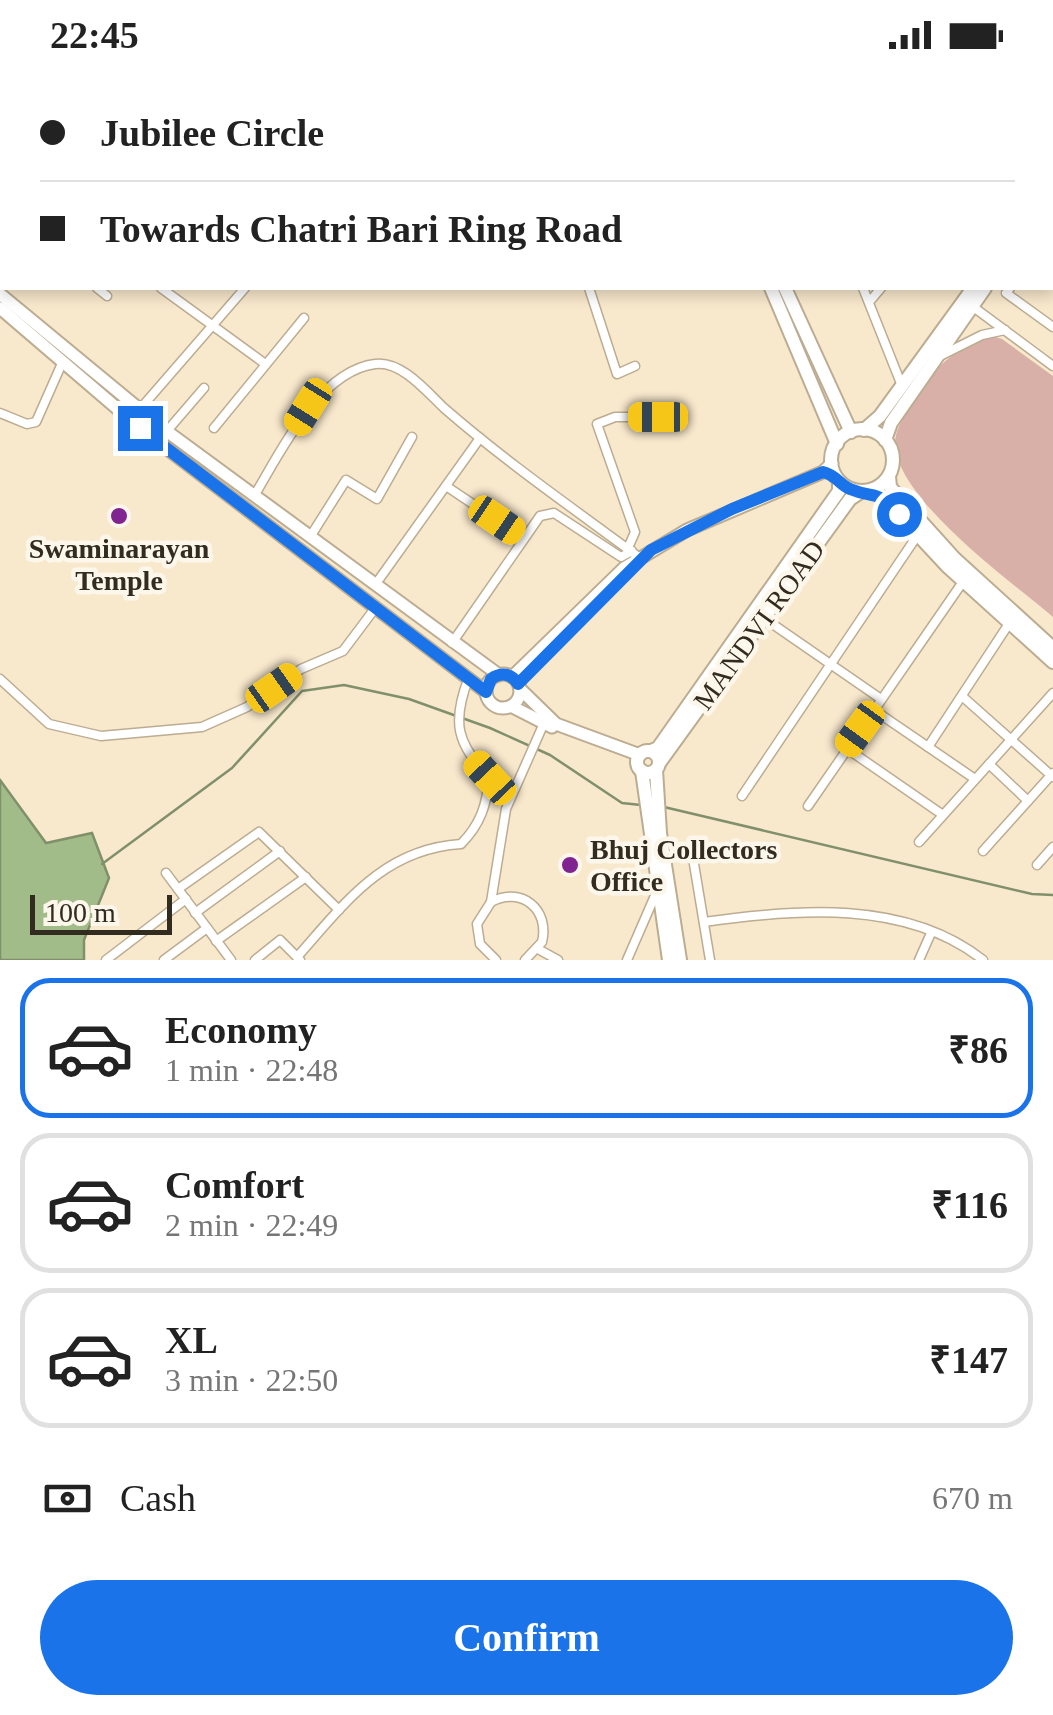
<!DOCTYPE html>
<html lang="en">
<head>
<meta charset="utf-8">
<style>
	:root { --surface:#fff; --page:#f2f2f2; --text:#222; --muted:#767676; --line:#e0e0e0; --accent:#1a73e8 }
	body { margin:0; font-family:Georgia,serif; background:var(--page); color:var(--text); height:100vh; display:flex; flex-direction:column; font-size:38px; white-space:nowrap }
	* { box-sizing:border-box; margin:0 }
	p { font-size:32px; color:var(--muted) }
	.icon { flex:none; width:55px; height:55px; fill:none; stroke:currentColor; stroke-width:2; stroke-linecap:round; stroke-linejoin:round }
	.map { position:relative; height:890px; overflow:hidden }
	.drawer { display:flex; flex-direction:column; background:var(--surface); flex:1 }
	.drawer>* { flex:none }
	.top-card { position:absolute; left:0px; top:0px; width:1055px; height:220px; box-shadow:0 5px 15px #0003; display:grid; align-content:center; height:220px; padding:0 40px; background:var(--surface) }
	.scale { position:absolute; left:30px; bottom:25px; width:142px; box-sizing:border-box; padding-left:10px; border:5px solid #312b20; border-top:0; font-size:28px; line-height:35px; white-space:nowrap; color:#312b20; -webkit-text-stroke:8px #fdf7eb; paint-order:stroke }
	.end { position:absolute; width:45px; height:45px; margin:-22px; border:12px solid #1a73e8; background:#fff; box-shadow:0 0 0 5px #fff }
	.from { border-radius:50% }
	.car { position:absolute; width:30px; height:60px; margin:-30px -15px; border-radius:12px; box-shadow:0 0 8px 2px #0007; background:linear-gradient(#f5c518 24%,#345 0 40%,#f5c518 0 76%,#345 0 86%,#f5c518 0) }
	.top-card b { display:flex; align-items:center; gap:35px; height:95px; font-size:38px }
	.top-card b+b { border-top:2px solid var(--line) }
	.top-card i { width:25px; height:25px; background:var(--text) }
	ul { padding:18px 0 0; list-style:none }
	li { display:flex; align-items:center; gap:30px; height:140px; margin:0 20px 15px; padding:0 20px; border:5px solid var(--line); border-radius:30px }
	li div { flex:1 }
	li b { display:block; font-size:38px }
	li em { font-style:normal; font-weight:700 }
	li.active { border-color:var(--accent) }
	li>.icon { width:90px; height:90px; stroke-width:1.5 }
	.pay { display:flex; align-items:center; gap:25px; height:110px; padding:0 40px; font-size:38px }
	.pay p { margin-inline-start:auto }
	.action { display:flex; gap:20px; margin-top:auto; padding:20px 40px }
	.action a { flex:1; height:115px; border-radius:60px; background:var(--accent); color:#fff; font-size:40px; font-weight:700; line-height:115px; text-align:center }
	.status { display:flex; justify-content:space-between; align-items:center; height:70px; padding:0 50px; background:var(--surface); direction:ltr }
	.status svg { height:28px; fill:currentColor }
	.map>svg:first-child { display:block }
	.green { fill:#d8b0a7 }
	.water { fill:#a2bc89; stroke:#80906a; stroke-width:2.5 }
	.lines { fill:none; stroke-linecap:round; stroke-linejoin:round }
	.stream { stroke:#80906a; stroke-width:2.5 }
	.street-casing { stroke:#bcac91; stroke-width:11 }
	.secondary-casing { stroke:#bcac91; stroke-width:15 }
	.primary-casing { stroke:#bcac91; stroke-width:16 }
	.street { stroke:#fff; stroke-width:8 }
	.secondary { stroke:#fff; stroke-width:11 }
	.primary { stroke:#fff; stroke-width:12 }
	.route { stroke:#1a73e8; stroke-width:12 }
	.poi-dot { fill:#7f2491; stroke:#fdf7eb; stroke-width:4 }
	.labels { text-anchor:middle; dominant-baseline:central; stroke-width:9; stroke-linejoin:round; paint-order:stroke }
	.poi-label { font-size:28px; font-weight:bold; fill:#312b20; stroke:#fdf7eb }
	.street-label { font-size:28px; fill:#312b20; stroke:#fdf7eb }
</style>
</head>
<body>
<div class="status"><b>22:45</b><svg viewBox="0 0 49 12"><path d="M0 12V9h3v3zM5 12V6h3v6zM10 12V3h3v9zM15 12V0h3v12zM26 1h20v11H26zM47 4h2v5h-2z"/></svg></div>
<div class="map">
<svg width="1053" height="890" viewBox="0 0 1053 890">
	<rect width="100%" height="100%" fill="#f8e8cc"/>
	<path class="green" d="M986 264 1002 269 1053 306V547C1014 513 884 422 896 365 898 356 905 345 909 337 926 302 954 282 986 264Z"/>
	<path class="water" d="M0 710 46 773 92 763 109 808 84 870V890H0Z"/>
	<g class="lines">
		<g class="stream">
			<path d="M664 737 1032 824 1053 825"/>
			<path d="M102 794 232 698 302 621 344 615 409 629 490 658 550 685 622 733 641 735"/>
		</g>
		<g class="street-casing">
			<g id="street">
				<path d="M32 0 35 2"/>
				<path d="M92 0 95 2"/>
				<path d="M378 0 380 2"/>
				<path d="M398 0 401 2"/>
				<path d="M495 0 498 2"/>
				<path d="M605 0 606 2"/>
				<path d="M778 0 779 2"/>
				<path d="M485 2 486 0"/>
				<path d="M929 2 930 0"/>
				<path d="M984 2 985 0"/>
				<path d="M0 53 2 56"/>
				<path d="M1052 90H1053"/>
				<path d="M0 137 2 139"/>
				<path d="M1052 161H1053"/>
				<path d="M97 218 107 226"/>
				<path d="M161 218 264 293"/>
				<path d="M589 218 617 304 635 296"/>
				<path d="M863 218 902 316"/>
				<path d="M1010 218 1006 223 1053 257"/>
				<path d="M870 231 881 218"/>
				<path d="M972 236 1053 296"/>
				<path d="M940 286 982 265 1005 260"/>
				<path d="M140 339 245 218"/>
				<path d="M0 343 27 354 36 352 63 291"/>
				<path d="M214 358 304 248"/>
				<path d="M167 361 204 318"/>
				<path d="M446 416 522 467"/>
				<path d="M254 426C280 383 319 301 375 294 401 290 427 322 444 338 506 392 574 439 640 488"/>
				<path d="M310 467 346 410 377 429 412 367"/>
				<path d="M628 478 635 462 597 354 615 347H658"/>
				<path d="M375 515 480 368"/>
				<path d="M771 553 881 629"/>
				<path d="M452 573 540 446 554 443 621 487 632 481"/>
				<path d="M0 609 49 654 101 666 202 657 247 637 301 599 343 581 376 537"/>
				<path d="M963 627 1053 707"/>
				<path d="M874 640 975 709"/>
				<path d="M928 677 1010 552"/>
				<path d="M846 678 943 745"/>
				<path d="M989 694 1028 731"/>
				<path d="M742 726 919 463"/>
				<path d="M808 736 960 516"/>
				<path d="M919 772 1053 623"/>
				<path d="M983 781 1053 703"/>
				<path d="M694 794 710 890"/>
				<path d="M1037 795 1053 777"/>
				<path d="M166 803 231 890"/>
				<path d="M178 819 259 762 339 840"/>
				<path d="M491 832 506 739 544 653"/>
				<path d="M195 843 280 781"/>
				<path d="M704 852C795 839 906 829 983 890"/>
				<path d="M216 871 306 807"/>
				<path d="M538 879 558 890"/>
				<path d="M297 887C345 833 383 779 461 774 480 755 487 735 489 708 457 673 451 653 469 607"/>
				<path d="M106 890 186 829"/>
				<path d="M164 890 207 858"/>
				<path d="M255 890 280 870 300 890"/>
				<path d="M496 890 480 874 477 854 491 832C521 816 550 839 542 872L525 890"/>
				<path d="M627 890 657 821"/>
				<path d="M919 890 931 863"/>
			</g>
		</g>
		<g class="secondary-casing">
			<g id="secondary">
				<path d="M869 2 871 0"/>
				<path d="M0 224 161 357 499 605"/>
				<path d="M0 238 140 358 486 622"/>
				<circle cx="503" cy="621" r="17"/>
				<path d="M512 607 624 498 687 460 823 402 832 393"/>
				<path d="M520 619 556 654 640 685"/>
				<path d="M511 636 552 657"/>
			</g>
		</g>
		<g class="primary-casing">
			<g id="primary">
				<path d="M680 0 681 2"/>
				<path d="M694 0 695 2"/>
				<path d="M1052 107 1053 106"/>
				<path d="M1052 123 1053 122"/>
				<path d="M771 218 837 374"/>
				<path d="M785 218 851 362"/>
				<circle cx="862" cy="390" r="31"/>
				<path d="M864 360 880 346 973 218"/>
				<path d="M885 370 891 353 985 218"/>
				<path d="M889 406 890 417 955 489 1053 578"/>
				<path d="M869 421 880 424 947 496 1053 592"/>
				<path d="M651 681 658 678 839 421V411"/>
				<circle cx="648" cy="692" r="11"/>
				<path d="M660 692 850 429 862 421"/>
				<path d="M656 700 660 763 680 890"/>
				<path d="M642 701 669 890"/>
			</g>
		</g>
		<use href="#street" class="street"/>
		<use href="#secondary" class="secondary"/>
		<use href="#primary" class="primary"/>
	</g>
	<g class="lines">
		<path class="route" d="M140 358 486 622 491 609C501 602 511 603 518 614L651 480 732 439 823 402C836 405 839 414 850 419 877 430 874 418 899 444"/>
	</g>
	<g class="poi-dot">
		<circle cx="119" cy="446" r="10"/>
		<circle cx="570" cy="795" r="10"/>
	</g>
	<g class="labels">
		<g class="poi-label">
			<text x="119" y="478">Swaminarayan<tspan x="119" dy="32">Temple</tspan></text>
			<text x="590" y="779" text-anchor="start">Bhuj Collectors<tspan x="590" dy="32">Office</tspan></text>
		</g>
		<g class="street-label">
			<text transform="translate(759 555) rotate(-54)">MANDVI ROAD</text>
		</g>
	</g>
</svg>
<div class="scale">100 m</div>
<i class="end from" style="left:899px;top:444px"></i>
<i class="end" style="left:140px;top:358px"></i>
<i class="car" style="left:308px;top:337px;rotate:212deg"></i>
<i class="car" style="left:658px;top:347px;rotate:270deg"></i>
<i class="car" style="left:497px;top:450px;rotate:124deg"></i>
<i class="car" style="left:274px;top:618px;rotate:55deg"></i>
<i class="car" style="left:860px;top:659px;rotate:216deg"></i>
<i class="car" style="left:490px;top:708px;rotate:317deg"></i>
<div class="top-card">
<b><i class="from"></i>Jubilee Circle</b>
<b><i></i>Towards Chatri Bari Ring Road</b>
</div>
</div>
<section class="drawer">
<ul>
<li class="active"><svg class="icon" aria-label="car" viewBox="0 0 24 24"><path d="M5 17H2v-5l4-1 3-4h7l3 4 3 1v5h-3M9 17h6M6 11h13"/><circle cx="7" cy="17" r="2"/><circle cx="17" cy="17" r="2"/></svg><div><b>Economy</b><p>1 min · 22:48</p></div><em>₹86</em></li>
<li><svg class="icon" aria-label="car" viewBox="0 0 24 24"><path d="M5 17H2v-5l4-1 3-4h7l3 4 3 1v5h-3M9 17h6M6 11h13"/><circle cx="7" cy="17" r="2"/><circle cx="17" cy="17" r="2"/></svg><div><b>Comfort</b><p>2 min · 22:49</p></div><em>₹116</em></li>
<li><svg class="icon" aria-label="car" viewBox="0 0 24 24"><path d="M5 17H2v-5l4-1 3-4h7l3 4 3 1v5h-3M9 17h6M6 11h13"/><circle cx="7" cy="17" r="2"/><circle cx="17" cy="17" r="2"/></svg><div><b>XL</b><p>3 min · 22:50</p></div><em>₹147</em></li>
</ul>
<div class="pay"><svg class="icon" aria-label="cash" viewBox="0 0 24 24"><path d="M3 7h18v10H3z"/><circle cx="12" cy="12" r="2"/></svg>Cash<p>670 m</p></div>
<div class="action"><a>Confirm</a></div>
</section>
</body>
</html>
